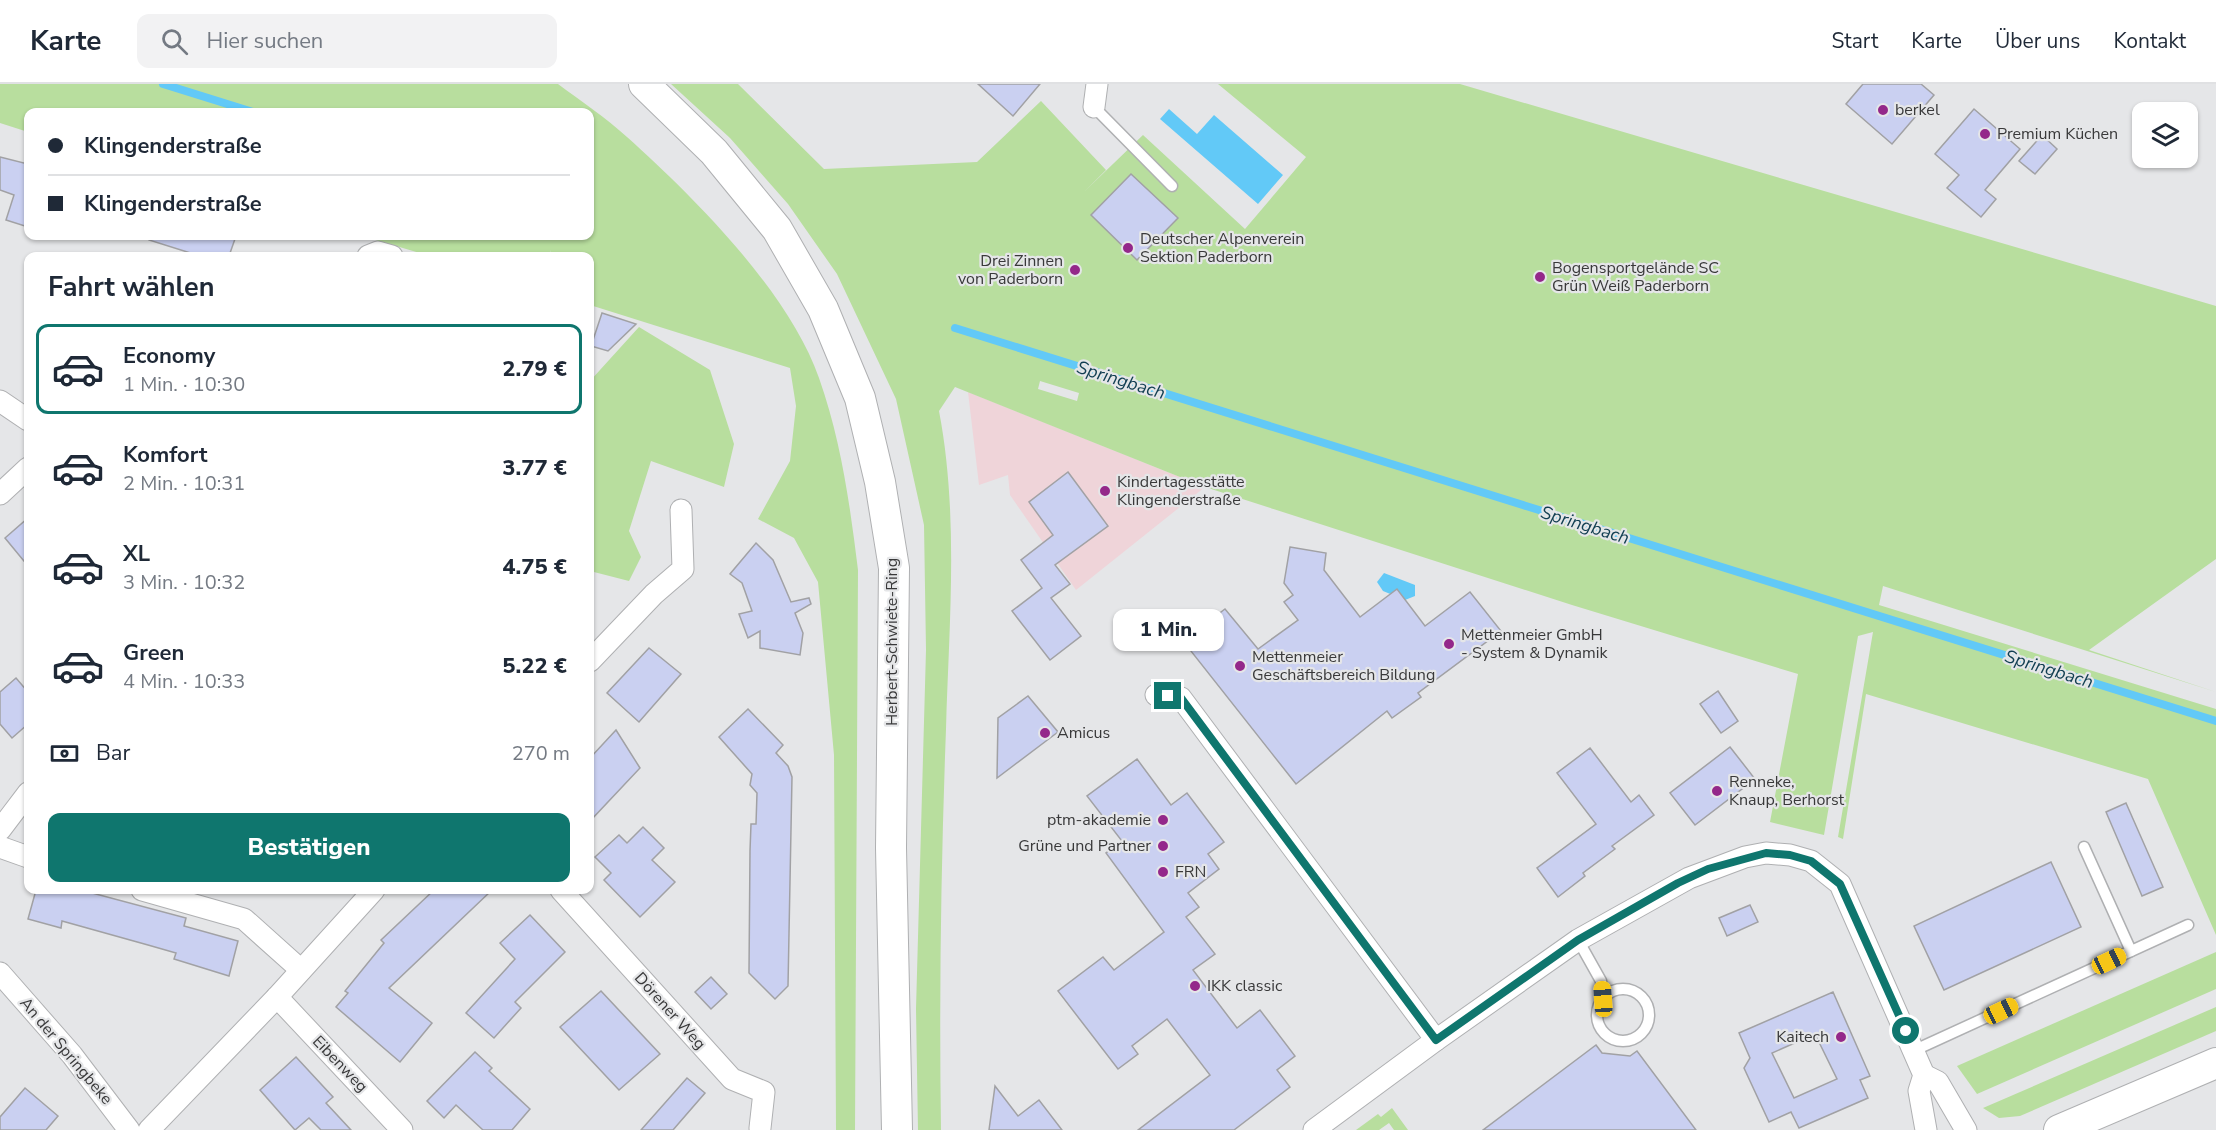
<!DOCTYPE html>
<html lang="de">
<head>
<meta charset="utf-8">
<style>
	:root { --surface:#fff; --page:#f2f2f3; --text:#1f2937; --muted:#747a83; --line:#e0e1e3; --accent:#0f766e }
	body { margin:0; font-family:"Nunito Sans",sans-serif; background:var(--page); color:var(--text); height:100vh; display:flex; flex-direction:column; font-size:22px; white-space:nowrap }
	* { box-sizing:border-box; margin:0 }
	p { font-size:20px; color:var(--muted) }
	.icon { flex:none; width:33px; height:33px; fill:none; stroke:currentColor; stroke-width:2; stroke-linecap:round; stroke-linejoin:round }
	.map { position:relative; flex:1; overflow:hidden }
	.panel { position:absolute; left:24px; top:168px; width:570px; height:642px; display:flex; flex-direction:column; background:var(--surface); border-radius:12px; box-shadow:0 2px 4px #0004 }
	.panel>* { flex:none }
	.guide { position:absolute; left:24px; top:24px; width:570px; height:132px; border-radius:12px; box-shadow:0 2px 4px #0004; display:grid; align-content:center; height:132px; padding:0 24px; background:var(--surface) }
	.fabs { position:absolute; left:2132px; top:18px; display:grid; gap:12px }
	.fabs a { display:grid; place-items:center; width:66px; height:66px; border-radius:12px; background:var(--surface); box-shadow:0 2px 4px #0004; font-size:30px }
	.end { position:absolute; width:27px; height:27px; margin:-14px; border:8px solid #0f766e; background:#fff; box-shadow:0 0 0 3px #fff }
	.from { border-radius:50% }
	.bubble { position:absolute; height:42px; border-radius:12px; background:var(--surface); box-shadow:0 2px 4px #0004; font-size:20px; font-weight:800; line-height:42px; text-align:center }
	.car { position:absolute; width:18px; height:36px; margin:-18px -9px; border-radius:8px; box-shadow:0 0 4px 2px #0007; background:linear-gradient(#f5c518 24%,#345 0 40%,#f5c518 0 76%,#345 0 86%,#f5c518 0) }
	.guide b { display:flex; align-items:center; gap:21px; height:57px; font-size:22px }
	.guide b+b { border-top:2px solid var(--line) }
	.guide i { width:15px; height:15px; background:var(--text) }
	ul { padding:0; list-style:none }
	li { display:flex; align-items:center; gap:18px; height:90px; margin:0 12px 9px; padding:0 12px; border:3px solid transparent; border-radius:12px }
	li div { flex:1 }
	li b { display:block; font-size:22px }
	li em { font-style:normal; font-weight:800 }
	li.active { border-color:var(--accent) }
	li>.icon { width:54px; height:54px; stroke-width:1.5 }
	h2 { padding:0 24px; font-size:27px; line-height:72px }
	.pay { display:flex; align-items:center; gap:15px; height:66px; padding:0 24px; font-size:22px }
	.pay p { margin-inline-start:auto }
	.action { display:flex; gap:12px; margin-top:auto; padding:12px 24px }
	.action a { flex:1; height:69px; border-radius:12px; background:var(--accent); color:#fff; font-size:24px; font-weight:800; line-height:69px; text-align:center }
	header { display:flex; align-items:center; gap:36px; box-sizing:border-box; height:84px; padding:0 30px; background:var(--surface); border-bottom:2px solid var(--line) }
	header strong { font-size:28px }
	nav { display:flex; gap:33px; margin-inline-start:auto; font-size:21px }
	.search { width:420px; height:54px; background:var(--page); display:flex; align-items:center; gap:15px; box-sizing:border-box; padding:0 21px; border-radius:12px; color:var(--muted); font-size:22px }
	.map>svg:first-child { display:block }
	.education { fill:#efd4d9 }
	.green { fill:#b8de9e; fill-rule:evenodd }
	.water { fill:#62c9f7 }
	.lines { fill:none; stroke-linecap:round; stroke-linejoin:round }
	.stream { stroke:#62c9f7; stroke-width:8 }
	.building { fill:#cad0f1; stroke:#a1a1a4; stroke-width:1.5; fill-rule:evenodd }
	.service-casing { stroke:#afb0b2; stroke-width:13 }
	.minor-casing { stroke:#afb0b2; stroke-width:23 }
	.secondary-casing { stroke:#afb0b2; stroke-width:32 }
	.service { stroke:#fff; stroke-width:10 }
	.minor { stroke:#fff; stroke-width:21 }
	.secondary { stroke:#fff; stroke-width:30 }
	.route { stroke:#0f766e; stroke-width:8 }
	.poi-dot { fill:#94288a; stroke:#e5e6e8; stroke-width:2 }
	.labels { text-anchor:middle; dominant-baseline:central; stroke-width:4.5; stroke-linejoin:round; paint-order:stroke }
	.poi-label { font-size:16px; fill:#39393a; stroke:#e5e6e8; text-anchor:start }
	.street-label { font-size:16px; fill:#39393a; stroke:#e5e6e8 }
	.water-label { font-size:18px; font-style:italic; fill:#113e51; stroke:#e5e6e8 }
</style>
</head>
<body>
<header>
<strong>Karte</strong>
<div class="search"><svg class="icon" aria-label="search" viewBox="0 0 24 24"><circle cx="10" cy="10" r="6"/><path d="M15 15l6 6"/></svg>Hier suchen</div>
<nav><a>Start</a><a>Karte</a><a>Über uns</a><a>Kontakt</a></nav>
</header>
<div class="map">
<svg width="2216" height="1046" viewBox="0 0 2216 1046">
	<rect width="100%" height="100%" fill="#e5e6e8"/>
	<path class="education" d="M968 308 1205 403 1076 506 1010 411 1008 391 979 401Z"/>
	<g class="green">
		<path d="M0 0H558C581 17 606 34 627 53 694 113 789 208 819 294 841 356 850 421 858 486L855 1046H836L834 671 818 498 794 454 758 435 790 377 796 322 790 284 590 221V172H550L551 166 549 172H430L362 152H590V28H28V48L0 39Z"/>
		<path d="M671 0H738L824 85 977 78 1041 17 1106 86 1085 107 1143 51 1245 145 1306 73 1218 0H1460L2216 222V475L2089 566 2216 608 1883 502 1879 521 2216 625V851L2148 695 1866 610 1843 755 1838 753 1873 548 1858 552 1824 751 1770 738 1798 590 1572 521 1205 403 955 303 939 327C959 431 949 540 946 645 941 779 939 912 941 1046H918L916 925 926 566 924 441 896 315 837 190 788 120 730 54ZM1040 297 1079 309 1077 317 1038 305Z"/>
		<path d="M639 243 710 286 734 360 724 403 651 377 629 447 641 473 629 497 590 487V297Z"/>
		<path d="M2216 868V905L1977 1010 1957 982Z"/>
		<path d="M2216 923V947L2020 1032 1999 1034 1983 1024Z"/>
		<path d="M1392 1024 1408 1046H1394L1389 1039 1379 1046H1356L1378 1030 1381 1033Z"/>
	</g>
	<g class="water">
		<path d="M1169 25 1197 50 1214 31 1283 91 1258 120 1160 35Z"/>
		<path d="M1384 489 1415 501V512L1405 516 1383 507 1377 498Z"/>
	</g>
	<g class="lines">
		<g class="stream">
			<path d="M163 0 253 28"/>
			<path d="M955 244 2216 637"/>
		</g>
	</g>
	<g class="building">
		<path d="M978 0H1040L1013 32Z"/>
		<path d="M1863 0H1921L1934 11 1892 60 1846 20Z"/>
		<path d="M1974 25 2020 65 1985 106 1996 115 1981 133 1947 104 1959 91 1935 70Z"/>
		<path d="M2042 51 2057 65 2035 90 2019 77Z"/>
		<path d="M0 73 28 80V143L6 136 14 111 0 106Z"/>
		<path d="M1131 90 1178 134 1137 176 1091 131Z"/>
		<path d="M149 152H236L229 172H200L149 156Z"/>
		<path d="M602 229 636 240 608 267 591 262Z"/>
		<path d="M1068 388 1108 442 1055 481 1070 500 1051 514 1081 552 1050 576 1012 527 1042 504 1021 476 1053 451 1029 418Z"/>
		<path d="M28 434V482L5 454Z"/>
		<path d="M756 459 773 476 791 518 809 514 811 520 795 529 803 549 800 571 760 564V547L748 554 739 530 752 527 742 499 730 490Z"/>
		<path d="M1290 463 1326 469 1324 486 1360 533 1397 505 1425 542 1470 508 1501 547 1418 609 1421 613 1392 634 1387 627 1296 700 1183 557 1225 525 1258 565 1298 536 1284 518 1293 511 1284 499Z"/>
		<path d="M649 564 681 590 639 638 607 609Z"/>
		<path d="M16 594 28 608V640L12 654 0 640V608Z"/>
		<path d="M1718 607 1738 637 1721 649 1700 620Z"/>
		<path d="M1028 612 1058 648 997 694 998 634Z"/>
		<path d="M748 625 783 661 776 669 788 682 792 693 788 902 775 915 749 889 750 767 751 740H756L757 709 750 701 752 690 719 653Z"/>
		<path d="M616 646 640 684 590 737V674Z"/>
		<path d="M1730 663 1755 695 1695 741 1670 709Z"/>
		<path d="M1590 664 1631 718 1639 711 1654 731 1612 762 1615 765 1583 789 1585 792 1558 813 1537 784 1596 740 1557 689Z"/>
		<path d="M1137 675 1171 721 1187 709 1224 758 1208 770 1219 785 1188 809 1199 823 1186 833 1215 870 1193 886 1237 944 1260 926 1295 972 1277 986 1290 1003 1234 1046H1138L1210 991 1167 935 1132 962 1138 970 1118 985 1058 907 1103 873 1114 886 1164 848 1106 769 1122 757 1087 712Z"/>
		<path d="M2126 719 2163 803 2142 812 2106 728Z"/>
		<path d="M643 743 664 764 652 776 675 798 640 833 604 796 611 789 595 773 619 751 627 759Z"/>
		<path d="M2051 778 2081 843 1944 906 1914 842Z"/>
		<path d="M36 806H81L186 834 184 842 238 857 229 892 174 875 176 869 148 861 62 837 61 844 28 835Z"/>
		<path d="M434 806H492L389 904 432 939 400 978 336 923 348 909 345 907 384 859 381 856Z"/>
		<path d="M1750 821 1758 838 1727 852 1719 834Z"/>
		<path d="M530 831 565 868 515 918 521 924 494 954 466 929 515 875 500 859Z"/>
		<path d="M711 893 727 910 711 925 695 908Z"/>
		<path d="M601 907 660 970 619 1006 560 943Z"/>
		<path d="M1833 908 1870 992 1860 996 1868 1014 1799 1044 1791 1028 1769 1038 1744 984 1750 974 1739 949ZM1815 950 1837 995 1794 1014 1772 969Z"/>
		<path d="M1596 961 1602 969 1630 972 1637 967 1696 1046H1483Z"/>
		<path d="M475 968 492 984 489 987 530 1025 512 1046H483L456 1021 444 1034 427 1017Z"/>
		<path d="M296 973 333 1013 326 1019 351 1046H321L309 1034 295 1046 260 1006Z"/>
		<path d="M687 994 705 1009 679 1039 673 1046H641Z"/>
		<path d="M995 1002 1018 1032 1039 1016 1062 1046H989Z"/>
		<path d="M25 1004 58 1032 46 1046H0V1033Z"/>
	</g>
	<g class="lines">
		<g class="service-casing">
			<g id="service">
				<path d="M1094 23 1172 102"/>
				<path d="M2084 763 2131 867"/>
				<path d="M1578 856 1601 897 1603 915"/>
				<circle cx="1623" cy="931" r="26"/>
				<path d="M1915 966 2188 841"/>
			</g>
		</g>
		<g class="minor-casing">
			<g id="minor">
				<path d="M1094 23 1097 0"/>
				<path d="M368 172 378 168 392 172"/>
				<path d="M0 317 28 336"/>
				<path d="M0 410 28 384"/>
				<path d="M590 577 654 510 683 485 681 426"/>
				<path d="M1156 611 1181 614 1436 956"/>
				<path d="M0 746 28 709"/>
				<path d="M0 763 28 773"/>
				<path d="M142 806 244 835 301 886"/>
				<path d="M561 806 732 995 764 1008 760 1044"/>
				<path d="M0 889 72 971 129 1046"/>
				<path d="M277 913 402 1046"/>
				<path d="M1924 991 1938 998 1966 1046"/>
				<path d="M149 1046 277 913 374 806"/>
				<path d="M1314 1046 1436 956 1578 856 1689 794 1745 773 1766 769 1790 771 1811 777 1840 800 1924 991 1919 1007 1926 1046"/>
			</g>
		</g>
		<g class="secondary-casing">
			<g id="secondary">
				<path d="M644 0 714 68 777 145 823 225 860 314 880 398 894 484 891 764 897 1046"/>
				<path d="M2059 1046 2216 979"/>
			</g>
		</g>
		<use href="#service" class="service"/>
		<use href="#minor" class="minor"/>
		<use href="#secondary" class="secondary"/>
	</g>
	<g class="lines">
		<path class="route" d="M1168 612 1181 614 1436 956 1578 856 1678 799 1708 785 1766 769 1790 771 1811 777 1840 800 1906 947"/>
	</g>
	<g class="poi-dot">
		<circle cx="1883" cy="26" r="6"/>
		<circle cx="1985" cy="50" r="6"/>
		<circle cx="1128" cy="164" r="6"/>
		<circle cx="1075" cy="186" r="6"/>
		<circle cx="1540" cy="193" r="6"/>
		<circle cx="1105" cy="407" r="6"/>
		<circle cx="1449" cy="560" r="6"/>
		<circle cx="1240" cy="582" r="6"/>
		<circle cx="1045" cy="649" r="6"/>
		<circle cx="1717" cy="707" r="6"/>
		<circle cx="1163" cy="736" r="6"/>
		<circle cx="1163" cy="762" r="6"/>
		<circle cx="1163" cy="788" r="6"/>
		<circle cx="1195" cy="902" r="6"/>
		<circle cx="1841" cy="953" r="6"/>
	</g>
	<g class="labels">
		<g class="poi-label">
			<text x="1895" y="26">berkel</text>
			<text x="1997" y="50">Premium Küchen</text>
			<text x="1140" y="155">Deutscher Alpenverein<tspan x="1140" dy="18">Sektion Paderborn</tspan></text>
			<text x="1063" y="177" text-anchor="end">Drei Zinnen<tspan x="1063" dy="18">von Paderborn</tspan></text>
			<text x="1552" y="184">Bogensportgelände SC<tspan x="1552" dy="18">Grün Weiß Paderborn</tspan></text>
			<text x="1117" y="398">Kindertagesstätte<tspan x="1117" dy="18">Klingenderstraße</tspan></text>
			<text x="1461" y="551">Mettenmeier GmbH<tspan x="1461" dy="18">- System &amp; Dynamik</tspan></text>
			<text x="1252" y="573">Mettenmeier<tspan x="1252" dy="18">Geschäftsbereich Bildung</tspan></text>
			<text x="1057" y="649">Amicus</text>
			<text x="1729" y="698">Renneke,<tspan x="1729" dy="18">Knaup, Berhorst</tspan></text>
			<text x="1151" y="736" text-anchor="end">ptm-akademie</text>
			<text x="1151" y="762" text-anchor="end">Grüne und Partner</text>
			<text x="1175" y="788">FRN</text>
			<text x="1207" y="902">IKK classic</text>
			<text x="1829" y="953" text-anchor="end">Kaitech</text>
		</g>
		<g class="street-label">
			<text transform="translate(892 558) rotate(-90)">Herbert-Schwiete-Ring</text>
			<text transform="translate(670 927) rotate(48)">Dörener Weg</text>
			<text transform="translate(66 967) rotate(50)">An der Springbeke</text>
			<text transform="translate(340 980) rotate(46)">Eibenweg</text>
		</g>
		<g class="water-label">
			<text transform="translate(1121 296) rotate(17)">Springbach</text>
			<text transform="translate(1585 441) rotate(17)">Springbach</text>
			<text transform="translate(2049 585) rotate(17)">Springbach</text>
		</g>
	</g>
</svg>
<div class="fabs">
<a><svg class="icon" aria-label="layers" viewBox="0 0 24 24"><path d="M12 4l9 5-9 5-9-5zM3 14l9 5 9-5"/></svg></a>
</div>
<i class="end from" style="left:1906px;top:947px"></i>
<i class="end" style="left:1168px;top:612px"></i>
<div class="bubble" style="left:1113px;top:525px;width:111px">1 Min.</div>
<i class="car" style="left:2109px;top:877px;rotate:65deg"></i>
<i class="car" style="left:1603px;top:915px;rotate:356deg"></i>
<i class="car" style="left:2001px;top:927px;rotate:65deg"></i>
<div class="guide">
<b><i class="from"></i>Klingenderstraße</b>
<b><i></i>Klingenderstraße</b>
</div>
<section class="panel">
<h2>Fahrt wählen</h2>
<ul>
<li class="active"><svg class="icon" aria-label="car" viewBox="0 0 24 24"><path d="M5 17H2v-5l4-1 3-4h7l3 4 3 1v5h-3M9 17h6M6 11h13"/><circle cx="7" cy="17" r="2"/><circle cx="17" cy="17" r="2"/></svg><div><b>Economy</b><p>1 Min. · 10:30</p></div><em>2.79 €</em></li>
<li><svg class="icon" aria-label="car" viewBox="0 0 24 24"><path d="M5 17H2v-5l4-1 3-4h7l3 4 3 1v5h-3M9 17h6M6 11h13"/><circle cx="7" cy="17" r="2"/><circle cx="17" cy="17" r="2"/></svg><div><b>Komfort</b><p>2 Min. · 10:31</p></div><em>3.77 €</em></li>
<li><svg class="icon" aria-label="car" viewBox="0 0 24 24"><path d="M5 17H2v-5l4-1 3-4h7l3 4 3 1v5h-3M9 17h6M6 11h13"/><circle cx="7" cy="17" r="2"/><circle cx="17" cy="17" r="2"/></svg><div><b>XL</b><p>3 Min. · 10:32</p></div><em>4.75 €</em></li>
<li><svg class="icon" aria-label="car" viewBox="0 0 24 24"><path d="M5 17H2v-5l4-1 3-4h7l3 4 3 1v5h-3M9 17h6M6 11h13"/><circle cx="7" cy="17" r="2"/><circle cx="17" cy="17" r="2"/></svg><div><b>Green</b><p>4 Min. · 10:33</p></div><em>5.22 €</em></li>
</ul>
<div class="pay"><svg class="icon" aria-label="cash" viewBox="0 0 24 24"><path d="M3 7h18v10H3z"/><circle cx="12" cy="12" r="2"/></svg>Bar<p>270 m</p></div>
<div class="action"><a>Bestätigen</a></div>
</section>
</div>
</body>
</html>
